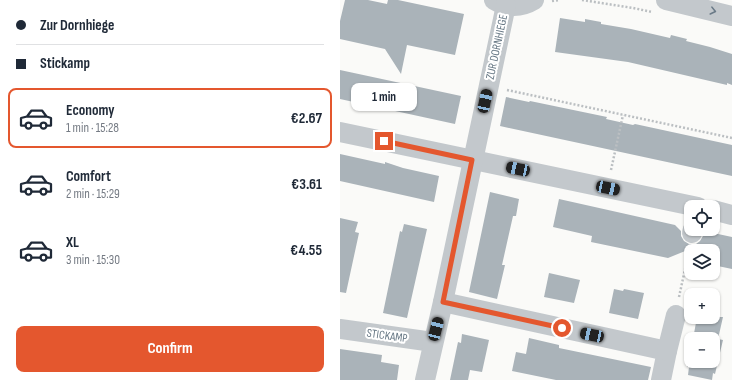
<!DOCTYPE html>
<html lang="en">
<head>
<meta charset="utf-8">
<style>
	:root { --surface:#fff; --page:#f2f2f3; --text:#1f2937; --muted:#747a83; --line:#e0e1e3; --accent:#e4572e }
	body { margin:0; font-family:"Sofia Sans Condensed",sans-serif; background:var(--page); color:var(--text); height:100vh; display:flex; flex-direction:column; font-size:15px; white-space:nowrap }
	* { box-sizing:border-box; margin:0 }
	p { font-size:13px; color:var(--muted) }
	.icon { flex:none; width:22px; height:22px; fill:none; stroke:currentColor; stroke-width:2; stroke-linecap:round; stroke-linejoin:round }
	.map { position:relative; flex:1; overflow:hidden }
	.panel { display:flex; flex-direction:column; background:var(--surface); width:340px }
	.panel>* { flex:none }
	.guide { display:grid; align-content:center; height:88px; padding:0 16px; background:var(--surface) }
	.fabs { position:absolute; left:344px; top:200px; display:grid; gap:8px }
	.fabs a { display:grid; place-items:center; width:36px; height:36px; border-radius:8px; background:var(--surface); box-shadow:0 1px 3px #0004; font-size:20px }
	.end { position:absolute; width:18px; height:18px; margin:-9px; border:5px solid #e4572e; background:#fff; box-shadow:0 0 0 2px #fff }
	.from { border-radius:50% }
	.bubble { position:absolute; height:28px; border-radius:8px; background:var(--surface); box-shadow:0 1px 3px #0004; font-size:13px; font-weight:700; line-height:28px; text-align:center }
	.car { position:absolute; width:12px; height:24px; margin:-12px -6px; border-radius:5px; box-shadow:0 0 3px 1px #0007; background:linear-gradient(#222 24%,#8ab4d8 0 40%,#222 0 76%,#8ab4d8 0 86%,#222 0) }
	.guide b { display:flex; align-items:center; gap:14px; height:38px; font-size:15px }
	.guide b+b { border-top:1px solid var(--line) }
	.guide i { width:10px; height:10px; background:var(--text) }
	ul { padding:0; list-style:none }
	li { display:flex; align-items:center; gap:12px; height:60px; margin:0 8px 6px; padding:0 8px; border:2px solid transparent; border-radius:8px }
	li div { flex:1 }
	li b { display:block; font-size:15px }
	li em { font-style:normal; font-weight:700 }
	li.selected { border-color:var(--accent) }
	li>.icon { width:36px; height:36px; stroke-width:1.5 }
	.primary-button { display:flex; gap:8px; margin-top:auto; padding:8px 16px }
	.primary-button a { flex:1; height:46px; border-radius:8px; background:var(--accent); color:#fff; font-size:16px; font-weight:700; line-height:46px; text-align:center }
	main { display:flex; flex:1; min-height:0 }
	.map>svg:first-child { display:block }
	.building { fill:#aab3b9 }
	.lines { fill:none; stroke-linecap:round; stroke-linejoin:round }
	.path { stroke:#bbbfc2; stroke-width:2.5; stroke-dasharray:2 2; stroke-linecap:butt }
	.minor { stroke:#c3c8cc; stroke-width:20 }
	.oneway { stroke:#6a7a87 }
	.route { stroke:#e4572e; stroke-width:5 }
	.labels { text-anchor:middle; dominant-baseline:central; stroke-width:4; stroke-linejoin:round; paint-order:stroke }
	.street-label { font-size:12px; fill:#657683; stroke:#fff }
</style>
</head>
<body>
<main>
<section class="panel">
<div class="guide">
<b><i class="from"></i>Zur Dornhiege</b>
<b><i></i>Stickamp</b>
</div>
<ul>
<li class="selected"><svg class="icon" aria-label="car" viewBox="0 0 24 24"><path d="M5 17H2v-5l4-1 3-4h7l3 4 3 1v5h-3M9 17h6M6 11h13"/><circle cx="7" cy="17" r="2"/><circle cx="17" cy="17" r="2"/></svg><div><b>Economy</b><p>1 min · 15:28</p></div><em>€2.67</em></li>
<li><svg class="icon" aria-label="car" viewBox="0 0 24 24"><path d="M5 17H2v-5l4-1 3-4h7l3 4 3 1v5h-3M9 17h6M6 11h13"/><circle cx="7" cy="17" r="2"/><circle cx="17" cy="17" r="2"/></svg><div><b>Comfort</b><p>2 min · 15:29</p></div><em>€3.61</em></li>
<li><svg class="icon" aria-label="car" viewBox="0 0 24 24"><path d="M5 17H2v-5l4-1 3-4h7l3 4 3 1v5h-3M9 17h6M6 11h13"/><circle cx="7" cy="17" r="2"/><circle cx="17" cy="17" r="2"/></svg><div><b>XL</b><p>3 min · 15:30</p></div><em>€4.55</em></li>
</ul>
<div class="primary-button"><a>Confirm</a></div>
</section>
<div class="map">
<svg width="392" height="380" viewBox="0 0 392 380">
	<rect width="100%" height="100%" fill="#fafaf8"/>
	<g class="building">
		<path d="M5 0H28L47 4 48 0H58L124 14 115 55 67 45 61 74 45 49 0 39V21Z"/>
		<path d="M220 18 245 22V19L261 22V24L291 29 330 38 331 35 347 39 346 41 370 47 392 54V85L387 83V85L288 62 215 52Z"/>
		<path d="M0 70 121 96 115 124 0 99Z"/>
		<path d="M166 97 189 102 190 101 267 117 266 119 293 125 295 124 392 145V176L160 126Z"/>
		<path d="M0 154 45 164V162L63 168 99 176 94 202 0 181Z"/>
		<path d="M150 192 179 199 176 216H173L162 265H165L157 299 129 292Z"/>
		<path d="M219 199 335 225 341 231V236L344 241 349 244H354L355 246 356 244 360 241 363 236 364 231 392 237V269L373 265V251H354L355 247 328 258 251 242 252 236 213 227Z"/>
		<path d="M0 218 18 222 15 232 19 233 6 293 0 292Z"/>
		<path d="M64 224 87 229 67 318 43 313 60 231 62 232Z"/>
		<path d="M209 273 240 280 234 303 204 297Z"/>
		<path d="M274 289 283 291 284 289 304 293 298 319 269 313Z"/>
		<path d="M357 317H383L378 339 383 340 375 374 373 373 372 380 348 375 349 367H347L348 340 351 341V361H373V339H353Z"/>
		<path d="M122 334 149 340 142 372 130 370 128 380H110L118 342 121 343Z"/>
		<path d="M189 338 219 345V348L311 367 308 380H216L172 371 176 352 186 354Z"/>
		<path d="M0 349 42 355 41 362 59 365 57 380H0Z"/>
	</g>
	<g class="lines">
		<g class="path">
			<path d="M242 0 293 8 312 12"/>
			<path d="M212 1 219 0"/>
			<path d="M167 90 392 138"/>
			<path d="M271 170 283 115"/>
			<path d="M339 297 349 251"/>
		</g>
		<g class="minor">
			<path d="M154 0C167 8 181 8 194 0"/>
			<path d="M326 0 392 16"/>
			<path d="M0 132 358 207"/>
			<path d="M373 210 392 215"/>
			<path d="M352 233 353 229"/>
			<path d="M103 302 327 351 321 380"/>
			<path d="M0 329 93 342"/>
			<path d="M327 351 336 315"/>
			<path d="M85 380 103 302 166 5"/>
		</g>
	</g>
	<defs><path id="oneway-chevron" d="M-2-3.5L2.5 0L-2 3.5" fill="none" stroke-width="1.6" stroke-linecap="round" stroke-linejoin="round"/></defs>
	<use class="oneway" href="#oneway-chevron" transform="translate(373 11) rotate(14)"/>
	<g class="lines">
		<path class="route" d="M44 141 132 160 103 302 222 328"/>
	</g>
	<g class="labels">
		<g class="street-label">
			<text transform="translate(157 47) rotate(-78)">ZUR DORNHIEGE</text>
			<text transform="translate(47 336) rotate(8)">STICKAMP</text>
		</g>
	</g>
</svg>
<div class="fabs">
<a><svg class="icon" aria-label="locate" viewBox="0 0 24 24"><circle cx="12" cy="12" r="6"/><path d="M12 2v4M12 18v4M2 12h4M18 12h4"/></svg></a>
<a><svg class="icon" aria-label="layers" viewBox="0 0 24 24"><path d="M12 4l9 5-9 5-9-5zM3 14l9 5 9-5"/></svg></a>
<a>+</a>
<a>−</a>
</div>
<i class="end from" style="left:222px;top:328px"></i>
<i class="end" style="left:44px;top:141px"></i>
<div class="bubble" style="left:11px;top:83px;width:66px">1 min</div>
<i class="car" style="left:145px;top:101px;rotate:12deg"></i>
<i class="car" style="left:178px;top:169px;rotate:282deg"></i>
<i class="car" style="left:268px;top:188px;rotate:102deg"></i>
<i class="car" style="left:96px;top:329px;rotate:14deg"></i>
<i class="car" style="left:252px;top:335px;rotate:282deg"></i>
</div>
</main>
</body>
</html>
